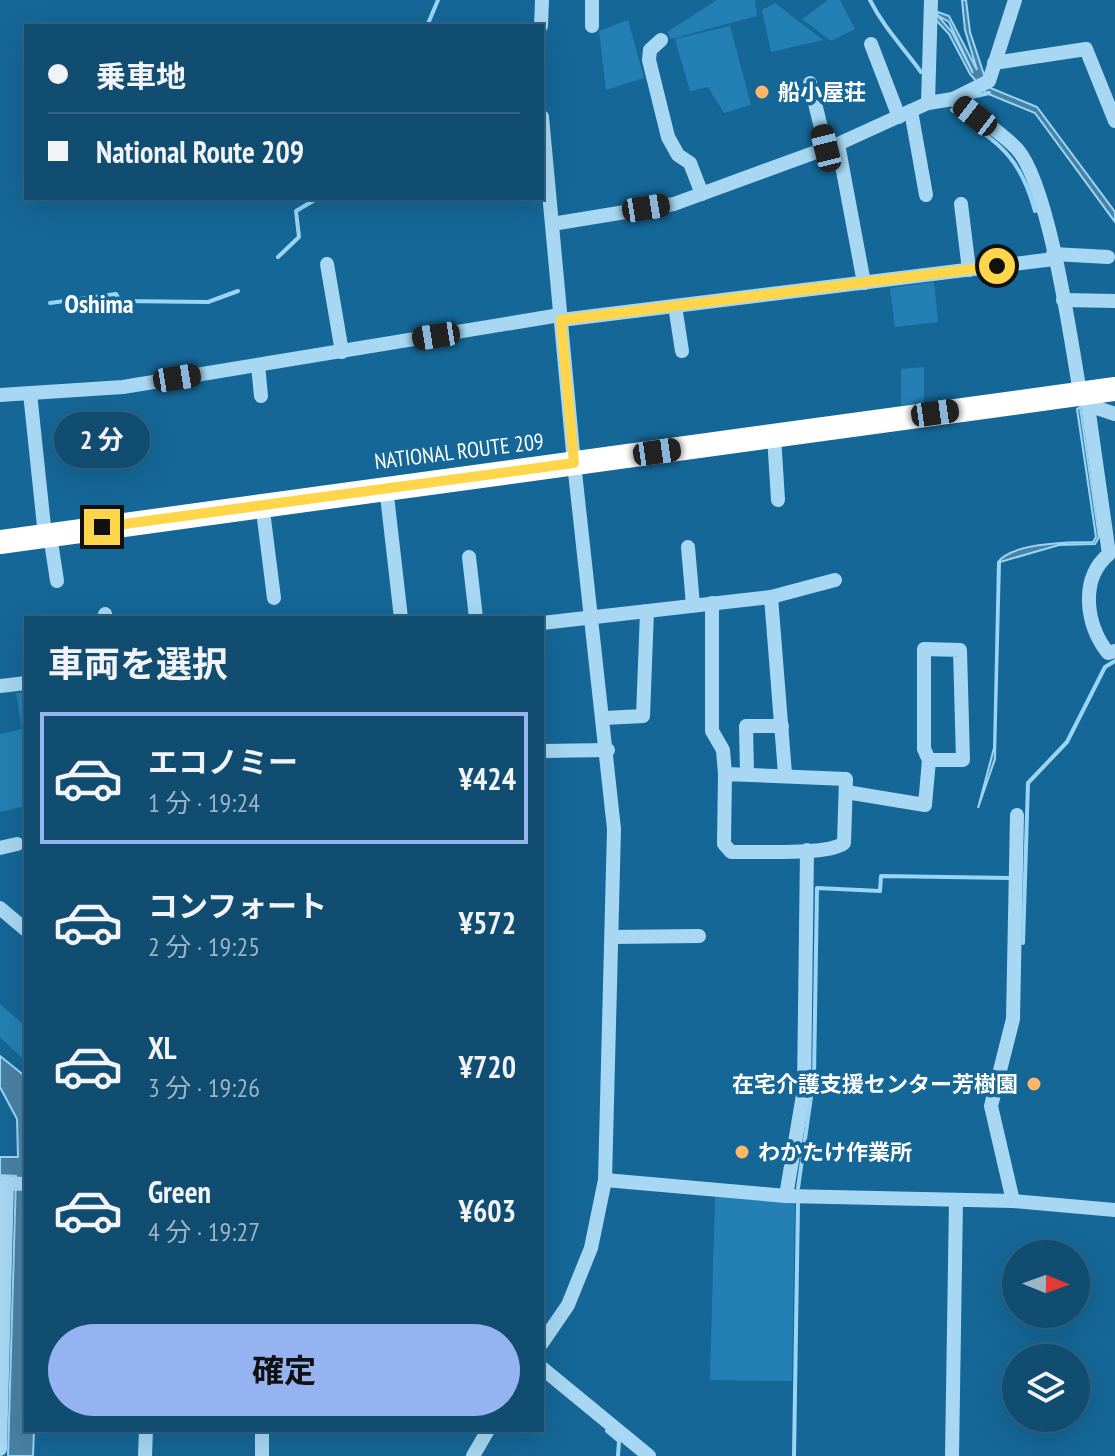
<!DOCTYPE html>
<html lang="ja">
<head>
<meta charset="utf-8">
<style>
	:root { --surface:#104d71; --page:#195476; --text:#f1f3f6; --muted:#9cb4c3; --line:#306484; --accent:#95b2f1 }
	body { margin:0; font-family:"PT Sans Narrow","Noto Sans JP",sans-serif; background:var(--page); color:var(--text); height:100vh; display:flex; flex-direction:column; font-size:30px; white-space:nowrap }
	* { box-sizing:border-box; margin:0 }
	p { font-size:26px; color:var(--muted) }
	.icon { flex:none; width:44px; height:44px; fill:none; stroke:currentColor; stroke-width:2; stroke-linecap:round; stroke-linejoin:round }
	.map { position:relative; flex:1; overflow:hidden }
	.drawer { position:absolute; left:24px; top:616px; width:520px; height:816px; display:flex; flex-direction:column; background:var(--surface); border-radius:0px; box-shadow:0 8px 32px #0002,0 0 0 2px var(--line) }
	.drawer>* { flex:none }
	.banner { position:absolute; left:24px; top:24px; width:520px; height:176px; border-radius:0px; box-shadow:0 8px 32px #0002,0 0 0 2px var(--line); display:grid; align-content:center; height:176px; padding:0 24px; background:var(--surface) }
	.needle { width:52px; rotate:91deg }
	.fabs { position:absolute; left:1002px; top:1240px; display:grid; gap:16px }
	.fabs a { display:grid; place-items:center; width:88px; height:88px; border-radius:50%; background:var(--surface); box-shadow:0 8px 32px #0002,0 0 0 2px var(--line); font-size:40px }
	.end { position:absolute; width:36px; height:36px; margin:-18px; border:10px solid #ffd54a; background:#111; box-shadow:0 0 0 4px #111 }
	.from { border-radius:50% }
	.bubble { position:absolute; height:56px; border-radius:28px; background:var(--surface); box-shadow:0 8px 32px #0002,0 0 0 2px var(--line); font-size:26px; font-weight:700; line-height:56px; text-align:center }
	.car { position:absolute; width:24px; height:48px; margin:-24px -12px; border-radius:10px; box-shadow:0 0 6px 2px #0007; background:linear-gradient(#222 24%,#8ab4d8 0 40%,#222 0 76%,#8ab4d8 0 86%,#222 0) }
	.banner b { display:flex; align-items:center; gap:28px; height:76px; font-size:30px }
	.banner b+b { border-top:2px solid var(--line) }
	.banner i { width:20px; height:20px; background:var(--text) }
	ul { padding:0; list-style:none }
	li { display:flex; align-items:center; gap:24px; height:132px; margin:0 16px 12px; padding:0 8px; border:4px solid transparent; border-radius:0px }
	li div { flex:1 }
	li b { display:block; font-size:30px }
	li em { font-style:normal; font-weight:700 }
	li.active { border-color:var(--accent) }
	li>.icon { width:72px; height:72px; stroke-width:1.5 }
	h2 { padding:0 24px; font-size:36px; line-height:96px }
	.action { display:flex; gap:16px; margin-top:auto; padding:16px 24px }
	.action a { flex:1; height:92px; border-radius:48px; background:var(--accent); color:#111; font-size:32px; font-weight:700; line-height:92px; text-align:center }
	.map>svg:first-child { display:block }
	.green { fill:#2480b4 }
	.water { fill:#4982a4; stroke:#9ad5f5; stroke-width:2 }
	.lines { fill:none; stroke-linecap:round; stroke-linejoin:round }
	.stream { stroke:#9ad5f5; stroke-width:4 }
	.minor { stroke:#a7d7f2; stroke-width:14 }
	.highway { stroke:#fff; stroke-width:24 }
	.route { stroke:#ffd54a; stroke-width:10 }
	.poi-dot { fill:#ffb768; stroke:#156797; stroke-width:3 }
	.labels { text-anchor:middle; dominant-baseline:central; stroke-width:7; stroke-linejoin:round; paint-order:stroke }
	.poi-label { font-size:22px; font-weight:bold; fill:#fff; stroke:#156797; text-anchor:start }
	.street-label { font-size:22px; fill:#fff; stroke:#156797 }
	.quarter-label { font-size:26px; font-weight:bold; fill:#fff; stroke:#156797 }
</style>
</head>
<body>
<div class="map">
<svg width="1115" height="1456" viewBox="0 0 1115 1456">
	<rect width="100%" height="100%" fill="#156797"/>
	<g class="green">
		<path d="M717 0H755L757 16 671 39 667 32Z"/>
		<path d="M828 0H840L855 29 831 41 802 19Z"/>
		<path d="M775 3 823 40 771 52 762 10Z"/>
		<path d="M628 20 644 78 606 90 599 31Z"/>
		<path d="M730 26 751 105 724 113 708 87 690 91 675 39Z"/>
		<path d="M934 282 938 322 895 327 890 288Z"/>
		<path d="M924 367V404L901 405V369Z"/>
		<path d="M26 692V806L0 812V734L22 729 16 693Z"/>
		<path d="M0 1004 26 1027V1062L0 1037Z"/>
		<path d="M715 1196 795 1203 792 1381 710 1380Z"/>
	</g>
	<g class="water">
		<path d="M962 0H966L970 32 988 87 1037 107 1115 212V222L1035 113 986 93 970 74 949 34 935 19 938 16 952 32 973 73 949 22 937 15 938 12 949 16 977 70 965 30Z"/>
		<path d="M1080 407 1099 537 1095 544 1059 545 1000 562 995 759 978 808 994 748 998 562C1012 543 1070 542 1093 542L1096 537 1077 409Z"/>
		<path d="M0 1056 26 1077V1430H34L33 1456H8L16 1176 0 1175V1157H18L17 1119 0 1087Z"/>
	</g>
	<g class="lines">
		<g class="stream">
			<path d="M870 0C884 28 903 47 921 72"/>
			<path d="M427 26 438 0"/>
			<path d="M972 97 989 93"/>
			<path d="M952 110C998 144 1019 153 1035 211"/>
			<path d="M278 257 299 237 296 211 318 198"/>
			<path d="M50 303 116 294 120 301 208 302 238 291"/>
			<path d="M1023 943 1028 783 1067 742 1105 667 1115 661"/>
			<path d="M798 1188 814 1076 817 888 880 891 881 876 1010 878"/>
			<path d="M607 1431 619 1441 618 1456"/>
			<path d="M794 1456 798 1203"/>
		</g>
		<g class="minor">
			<path d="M541 26 542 0"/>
			<path d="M592 26V0"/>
			<path d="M661 40 650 50 649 60 668 137 678 155 690 163 702 194"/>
			<path d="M871 44 899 117"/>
			<path d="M994 63 1086 49 1115 121"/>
			<path d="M810 83 826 148"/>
			<path d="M953 99C974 115 999 130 1017 149 1049 185 1071 340 1080 393"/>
			<path d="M928 103 931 0"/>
			<path d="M911 111 926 195"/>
			<path d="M542 117 574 463 614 829 605 1180 591 1248 568 1305 542 1343"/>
			<path d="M838 144 864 283"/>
			<path d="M961 204 969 270"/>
			<path d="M552 224 674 204 838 144 928 103 953 99 989 81 1015 0"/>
			<path d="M1053 254 1108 257"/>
			<path d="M327 264 342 352"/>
			<path d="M1063 300 1115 301"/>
			<path d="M675 306 682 351"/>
			<path d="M561 320 1054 259"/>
			<path d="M258 365 261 396"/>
			<path d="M1086 392 1109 554C1079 579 1086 625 1108 653L1115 651"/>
			<path d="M30 393 45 536"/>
			<path d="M0 395 123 387 560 315"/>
			<path d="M1088 405 1115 414"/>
			<path d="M774 436 778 500"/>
			<path d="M386 487 401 618"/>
			<path d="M262 503 274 598"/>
			<path d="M50 535 57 581"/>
			<path d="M688 547 693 605"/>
			<path d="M469 557 476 618"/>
			<path d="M771 597 785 774"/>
			<path d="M712 603V731L723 750 725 774"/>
			<path d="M105 614 106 618"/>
			<path d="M542 623 771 597 835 580"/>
			<path d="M0 686 26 683"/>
			<path d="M604 718 643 716 647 611"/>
			<path d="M542 751 608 750"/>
			<path d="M747 773 746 726H782"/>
			<path d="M725 774 846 779 844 843C828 856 755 851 731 852L724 844Z"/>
			<path d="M846 792 925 805 929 760 924 749V649L960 650 963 760H929"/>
			<path d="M0 848 17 844"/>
			<path d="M0 908 26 930"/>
			<path d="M612 937 699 936"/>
			<path d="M605 1180 786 1196 1013 1201 1115 1210"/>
			<path d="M0 1183 26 1184"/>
			<path d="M786 1196 804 1089 807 850"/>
			<path d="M1013 1201 991 1106 1013 1019 1017 815"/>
			<path d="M542 1368 649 1456"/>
			<path d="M0 1449 7 1183"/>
			<path d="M145 1456 146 1430"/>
			<path d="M262 1456V1430"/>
			<path d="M473 1456 488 1430"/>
			<path d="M952 1456 956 1200"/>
		</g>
		<path class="highway" d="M0 542 1115 389"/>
	</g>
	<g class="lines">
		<path class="route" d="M102 527 574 463 561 320 997 266"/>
	</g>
	<g class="poi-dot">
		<circle cx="762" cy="92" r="8"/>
		<circle cx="1034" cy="1084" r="8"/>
		<circle cx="742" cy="1152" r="8"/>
	</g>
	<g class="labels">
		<g class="poi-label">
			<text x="778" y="92">船小屋荘</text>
			<text x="1018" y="1084" text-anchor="end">在宅介護支援センター芳樹園</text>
			<text x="758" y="1152">わかたけ作業所</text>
		</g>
		<g class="street-label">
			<text transform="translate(459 451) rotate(-7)">NATIONAL ROUTE 209</text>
		</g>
		<g class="quarter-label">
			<text x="99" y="303">Oshima</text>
		</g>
	</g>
</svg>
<div class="fabs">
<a><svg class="needle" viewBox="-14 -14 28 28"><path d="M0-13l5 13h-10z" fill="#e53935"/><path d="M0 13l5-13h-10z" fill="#9cb4c3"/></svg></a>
<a><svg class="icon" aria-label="layers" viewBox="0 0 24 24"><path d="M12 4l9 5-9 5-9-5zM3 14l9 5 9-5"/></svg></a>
</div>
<i class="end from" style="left:997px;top:266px"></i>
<i class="end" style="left:102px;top:527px"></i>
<div class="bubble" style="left:54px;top:412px;width:96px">2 分</div>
<i class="car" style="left:975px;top:116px;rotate:308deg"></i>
<i class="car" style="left:826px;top:148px;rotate:346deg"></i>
<i class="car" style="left:646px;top:208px;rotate:81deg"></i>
<i class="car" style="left:436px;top:336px;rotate:261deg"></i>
<i class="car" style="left:177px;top:378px;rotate:81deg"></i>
<i class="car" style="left:935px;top:413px;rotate:82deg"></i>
<i class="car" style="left:657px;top:452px;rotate:82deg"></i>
<div class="banner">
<b><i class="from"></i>乗車地</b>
<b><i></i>National Route 209</b>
</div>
<section class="drawer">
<h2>車両を選択</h2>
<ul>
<li class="active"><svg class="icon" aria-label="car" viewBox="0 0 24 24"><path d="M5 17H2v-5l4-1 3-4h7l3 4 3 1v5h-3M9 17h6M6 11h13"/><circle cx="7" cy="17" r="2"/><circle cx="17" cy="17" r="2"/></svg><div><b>エコノミー</b><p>1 分 · 19:24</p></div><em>¥424</em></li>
<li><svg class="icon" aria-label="car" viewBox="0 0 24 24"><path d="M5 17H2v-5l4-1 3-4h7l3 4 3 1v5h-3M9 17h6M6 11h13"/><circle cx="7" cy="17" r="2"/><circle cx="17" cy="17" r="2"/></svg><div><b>コンフォート</b><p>2 分 · 19:25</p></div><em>¥572</em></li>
<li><svg class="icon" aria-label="car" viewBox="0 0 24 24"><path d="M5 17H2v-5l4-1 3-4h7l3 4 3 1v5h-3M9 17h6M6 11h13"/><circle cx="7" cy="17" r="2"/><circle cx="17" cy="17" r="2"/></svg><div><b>XL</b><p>3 分 · 19:26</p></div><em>¥720</em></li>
<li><svg class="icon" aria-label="car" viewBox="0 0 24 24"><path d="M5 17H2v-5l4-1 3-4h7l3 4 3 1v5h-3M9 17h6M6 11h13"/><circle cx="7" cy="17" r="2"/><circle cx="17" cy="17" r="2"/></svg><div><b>Green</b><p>4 分 · 19:27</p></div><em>¥603</em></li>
</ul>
<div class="action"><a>確定</a></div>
</section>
</div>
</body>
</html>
